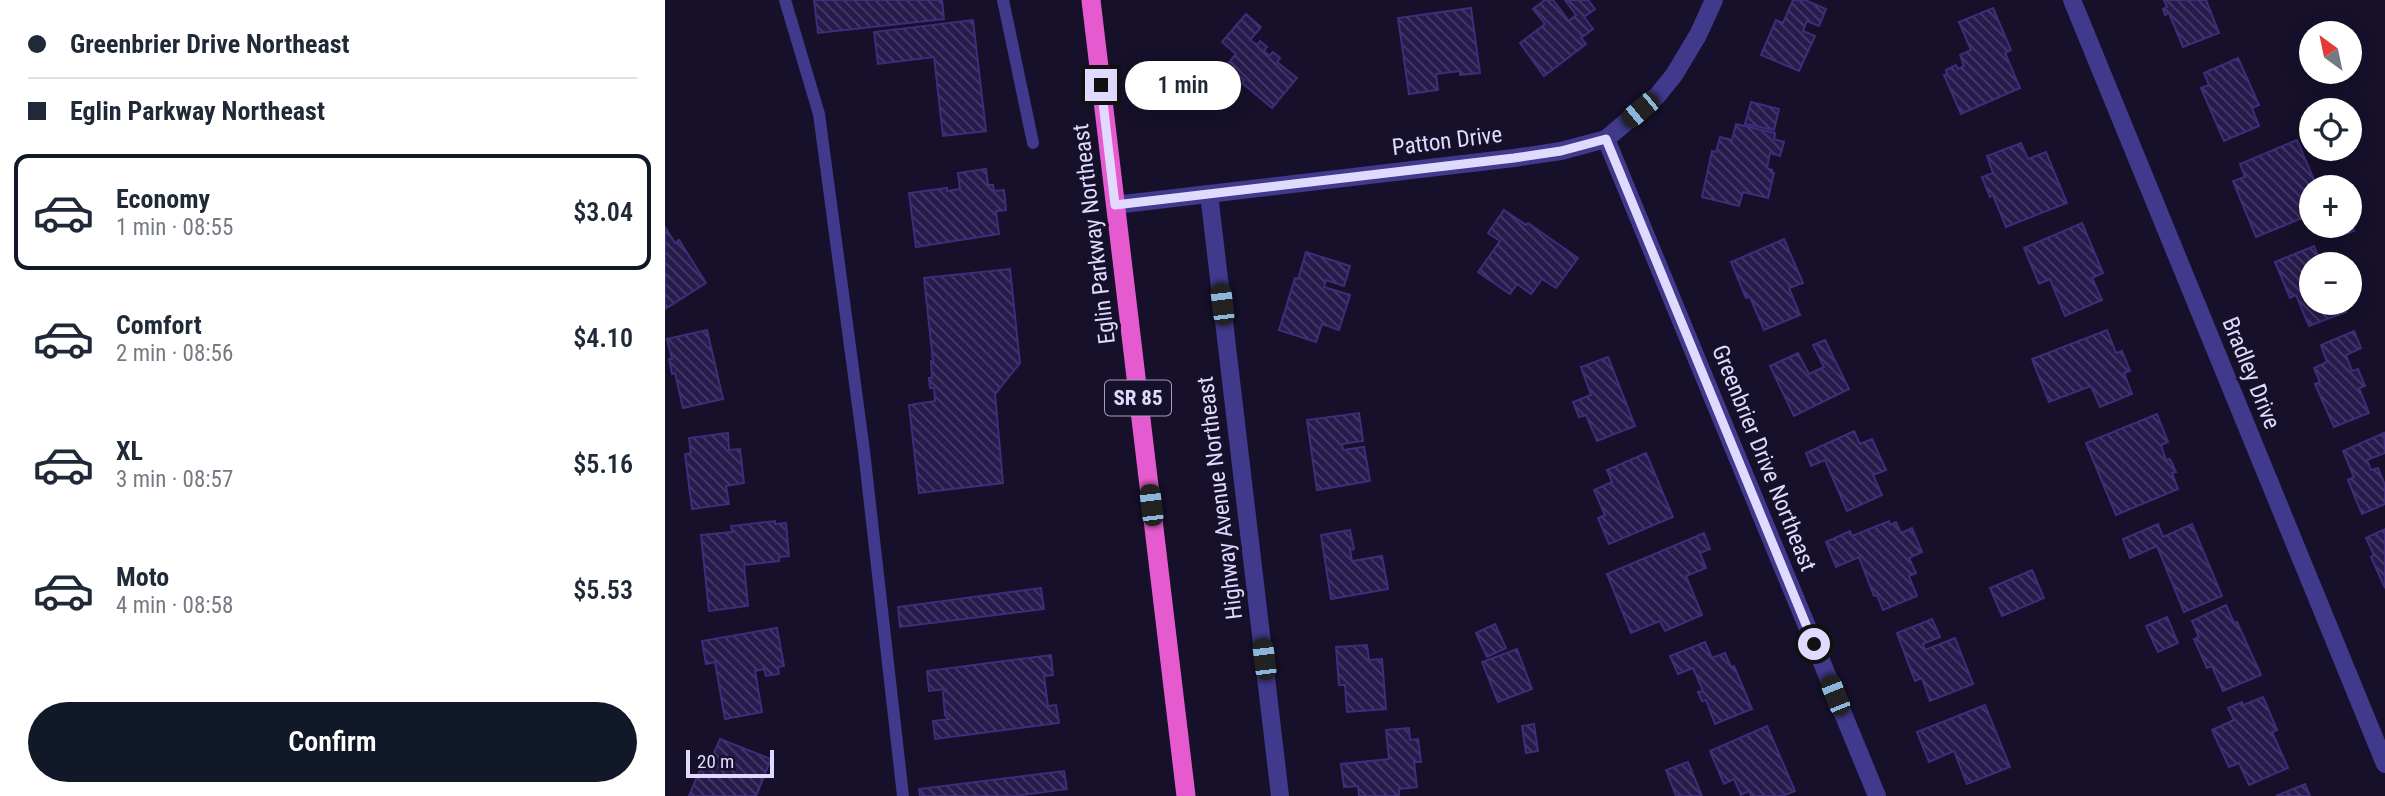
<!DOCTYPE html>
<html lang="en">
<head>
<meta charset="utf-8">
<style>
	:root { --surface:#fff; --page:#f6f6f7; --text:#1f2937; --muted:#747a83; --line:#e0e1e3; --accent:#111827 }
	body { margin:0; font-family:"Roboto Condensed",sans-serif; background:var(--page); color:var(--text); height:100vh; display:flex; flex-direction:column; font-size:26px; white-space:nowrap }
	* { box-sizing:border-box; margin:0 }
	p { font-size:23px; color:var(--muted) }
	.icon { flex:none; width:38px; height:38px; fill:none; stroke:currentColor; stroke-width:2; stroke-linecap:round; stroke-linejoin:round }
	.map { position:relative; flex:1; overflow:hidden }
	.details { display:flex; flex-direction:column; background:var(--surface); width:665px }
	.details>* { flex:none }
	.banner { display:grid; align-content:center; height:154px; padding:0 28px; background:var(--surface) }
	.needle { width:46px; rotate:327deg }
	.fabs { position:absolute; left:1634px; top:21px; display:grid; gap:14px }
	.fabs a { display:grid; place-items:center; width:63px; height:63px; border-radius:50%; background:var(--surface); box-shadow:0 4px 18px #0003; font-size:35px }
	.scale { position:absolute; left:21px; bottom:18px; width:88px; box-sizing:border-box; padding-left:7px; border:4px solid #e0daff; border-top:0; font-size:19px; line-height:24px; white-space:nowrap; color:#e0daff; -webkit-text-stroke:5px #16102b; paint-order:stroke }
	.end { position:absolute; width:32px; height:32px; margin:-16px; border:9px solid #e0daff; background:#111; box-shadow:0 0 0 4px #111 }
	.from { border-radius:50% }
	.bubble { position:absolute; height:49px; border-radius:24px; background:var(--surface); box-shadow:0 4px 18px #0003; font-size:23px; font-weight:600; line-height:49px; text-align:center }
	.car { position:absolute; width:21px; height:42px; margin:-21px -10px; border-radius:9px; box-shadow:0 0 5px 2px #0007; background:linear-gradient(#222 24%,#8ab4d8 0 40%,#222 0 76%,#8ab4d8 0 86%,#222 0) }
	.banner b { display:flex; align-items:center; gap:24px; height:66px; font-size:26px }
	.banner b+b { border-top:2px solid var(--line) }
	.banner i { width:18px; height:18px; background:var(--text) }
	ul { padding:0; list-style:none }
	li { display:flex; align-items:center; gap:21px; height:116px; margin:0 14px 10px; padding:0 14px; border:4px solid transparent; border-radius:14px }
	li div { flex:1 }
	li b { display:block; font-size:26px }
	li em { font-style:normal; font-weight:600 }
	li.active { border-color:var(--accent) }
	li>.icon { width:63px; height:63px; stroke-width:1.5 }
	.button { display:flex; gap:14px; margin-top:auto; padding:14px 28px }
	.button a { flex:1; height:80px; border-radius:42px; background:var(--accent); color:#fff; font-size:28px; font-weight:600; line-height:80px; text-align:center }
	main { display:flex; flex:1; min-height:0 }
	.map>svg:first-child { display:block }
	.building { fill:url(#building-back-hatch); stroke:#3f2c7a; stroke-width:2 }
	.lines { fill:none; stroke-linecap:round; stroke-linejoin:round }
	.service { stroke:#40398c; stroke-width:12 }
	.minor { stroke:#40398c; stroke-width:18 }
	.trunk { stroke:#e55bcf; stroke-width:19 }
	.route { stroke:#e0daff; stroke-width:9 }
	.labels { text-anchor:middle; dominant-baseline:central; stroke-width:7; stroke-linejoin:round; paint-order:stroke }
	.shield { fill:#16102b; stroke:#a39dbf; stroke-width:2 }
	.shield-label { font-size:21px; font-weight:bold; fill:#e0daff }
	.street-label { font-size:23px; fill:#e0daff; stroke:#16102b }
</style>
</head>
<body>
<main>
<section class="details">
<div class="banner">
<b><i class="from"></i>Greenbrier Drive Northeast</b>
<b><i></i>Eglin Parkway Northeast</b>
</div>
<ul>
<li class="active"><svg class="icon" aria-label="car" viewBox="0 0 24 24"><path d="M5 17H2v-5l4-1 3-4h7l3 4 3 1v5h-3M9 17h6M6 11h13"/><circle cx="7" cy="17" r="2"/><circle cx="17" cy="17" r="2"/></svg><div><b>Economy</b><p>1 min · 08:55</p></div><em>$3.04</em></li>
<li><svg class="icon" aria-label="car" viewBox="0 0 24 24"><path d="M5 17H2v-5l4-1 3-4h7l3 4 3 1v5h-3M9 17h6M6 11h13"/><circle cx="7" cy="17" r="2"/><circle cx="17" cy="17" r="2"/></svg><div><b>Comfort</b><p>2 min · 08:56</p></div><em>$4.10</em></li>
<li><svg class="icon" aria-label="car" viewBox="0 0 24 24"><path d="M5 17H2v-5l4-1 3-4h7l3 4 3 1v5h-3M9 17h6M6 11h13"/><circle cx="7" cy="17" r="2"/><circle cx="17" cy="17" r="2"/></svg><div><b>XL</b><p>3 min · 08:57</p></div><em>$5.16</em></li>
<li><svg class="icon" aria-label="car" viewBox="0 0 24 24"><path d="M5 17H2v-5l4-1 3-4h7l3 4 3 1v5h-3M9 17h6M6 11h13"/><circle cx="7" cy="17" r="2"/><circle cx="17" cy="17" r="2"/></svg><div><b>Moto</b><p>4 min · 08:58</p></div><em>$5.53</em></li>
</ul>
<div class="button"><a>Confirm</a></div>
</section>
<div class="map">
<svg width="1720" height="796" viewBox="0 0 1720 796">
	<defs>
		<pattern id="building-back-hatch" width="6" height="6" patternUnits="userSpaceOnUse" patternTransform="scale(1.75)"><rect width="6" height="6" fill="#271b4d"/><path d="M-1 5l2 2M0 0l6 6M5-1l2 2" fill="none" stroke="#463c68"/></pattern>
	</defs>
	<rect width="100%" height="100%" fill="#16102b"/>
	<g class="building">
		<path d="M149 0H277L279 19 153 33Z"/>
		<path d="M880 0H888L904 21 911 15 900 0H923L930 9 919 17 928 29 916 38 921 44 879 76 855 43 880 24 868 9Z"/>
		<path d="M1128 0H1140L1161 9 1154 26 1142 21 1138 31 1150 36 1134 71 1096 55 1111 20 1118 23Z"/>
		<path d="M1499 0H1541L1554 33 1518 47 1504 13 1500 15 1498 9 1502 7Z"/>
		<path d="M806 8 815 73 795 75V71L771 74 773 90 744 94 733 18Z"/>
		<path d="M1328 8 1346 50 1340 53 1355 88 1296 114 1279 75 1282 74 1281 70 1291 65 1293 69 1299 66 1295 55 1306 50 1294 22Z"/>
		<path d="M581 14 596 27 585 40 592 45 595 41 602 47 599 51 604 56 608 52 615 58 612 62 632 78 607 108 577 83 579 80 561 66 571 54 557 42Z"/>
		<path d="M308 20 321 131 278 136 269 57 213 64 209 32Z"/>
		<path d="M1573 58 1594 105 1587 108 1594 126 1559 141 1536 88 1544 85 1539 73Z"/>
		<path d="M1086 102 1114 109 1109 130 1080 124Z"/>
		<path d="M1071 124 1110 133 1109 139 1119 142 1115 156 1105 153 1102 168 1107 170V173H1109L1103 198 1078 192 1074 206 1037 197 1047 151 1051 152 1055 137 1067 140Z"/>
		<path d="M1632 140 1652 187H1647V214L1591 237 1568 181 1580 177 1575 164Z"/>
		<path d="M1356 143 1363 159 1381 152 1402 203 1341 227 1328 195 1325 197 1317 177 1328 173 1322 156Z"/>
		<path d="M321 169 323 185H328L329 191 339 190 341 210 331 211 334 234 251 247 244 193 282 188V191L295 189 293 173Z"/>
		<path d="M839 210 861 225 863 223 913 258 891 288 877 279 866 294 852 284 845 294 813 272 835 241 823 233Z"/>
		<path d="M1685 221 1689 231 1674 236 1670 226H1685Z"/>
		<path d="M1417 223 1438 273 1427 278 1437 300 1400 316 1385 279 1374 284 1359 248Z"/>
		<path d="M0 227 10 243 14 240 41 283 0 309Z"/>
		<path d="M1119 239 1138 283 1124 288 1135 315 1099 330 1085 297 1081 298 1066 262Z"/>
		<path d="M1649 246 1656 264H1647V303H1677L1681 312 1644 326 1631 295 1625 298 1610 262Z"/>
		<path d="M641 252 685 266 679 286 661 280 659 287 685 295 674 330 657 324 651 342 614 330 630 278 633 279Z"/>
		<path d="M345 269 355 363 330 394 338 483 254 493 244 405 270 401 269 388H265L264 378H267L266 361H268L259 278Z"/>
		<path d="M42 330 58 399 18 408 10 373 7 374 4 359H7L2 339Z"/>
		<path d="M1442 330 1451 353 1457 351 1465 371 1459 373 1467 394 1435 407 1426 386 1384 402 1367 359Z"/>
		<path d="M1689 331 1696 348 1681 355 1687 371 1693 369 1700 386 1694 388 1704 413 1669 427 1650 384 1655 382 1649 368 1662 362 1656 345Z"/>
		<path d="M1160 340 1184 389 1129 416 1105 366 1133 353 1144 374 1159 367 1148 345Z"/>
		<path d="M943 357 970 426 932 441 921 415 914 417 908 402 926 395 916 367Z"/>
		<path d="M694 413 698 441 677 444 678 450 699 447 705 481 652 490 642 420Z"/>
		<path d="M1492 414 1503 442 1496 445 1501 460 1505 459 1511 472 1507 473 1513 489 1451 515 1421 443Z"/>
		<path d="M1189 431 1195 444 1207 439 1221 470 1208 475 1217 495 1182 511 1160 460 1146 466 1141 453Z"/>
		<path d="M63 433 64 450 75 449 79 483 61 486 64 504 27 509 20 454 26 453 24 438Z"/>
		<path d="M1719 433 1720 453 1702 460 1706 470 1713 468 1720 485V504L1697 514 1683 480 1689 477 1678 451Z"/>
		<path d="M981 453 1008 517 944 544 933 518 940 515 929 490 947 482 942 470Z"/>
		<path d="M110 521V524L121 523 124 556 114 557V561L79 565 83 606 44 611 36 535 67 532 66 526Z"/>
		<path d="M1224 521 1225 525 1231 522 1236 533 1247 528 1257 552 1244 558 1251 573 1244 576 1252 596 1218 610 1212 595 1209 596 1194 557 1171 567 1161 542 1185 531 1187 536Z"/>
		<path d="M1493 524 1498 537 1527 524 1557 596 1519 612 1492 546 1465 558 1458 539Z"/>
		<path d="M1720 529V588L1706 557 1709 555 1701 538Z"/>
		<path d="M685 530 689 549 685 550 687 561 717 556 723 589 666 599 656 535Z"/>
		<path d="M1039 533 1045 549 1035 553 1041 568 1021 576 1037 615 1000 631 995 621 966 633 942 574Z"/>
		<path d="M1367 570 1379 598 1337 616 1325 588Z"/>
		<path d="M376 588 379 609 235 627 233 607Z"/>
		<path d="M1561 605 1569 623 1572 622 1596 675 1558 691 1547 666 1542 668 1529 639 1534 637 1527 621Z"/>
		<path d="M1502 617 1513 643 1493 652 1481 626Z"/>
		<path d="M1267 619 1275 637 1258 644 1260 650 1290 638 1308 684 1265 701 1257 678 1250 681 1232 633Z"/>
		<path d="M830 624 841 648 822 657 811 633Z"/>
		<path d="M112 628 119 666 113 667 114 674 101 676 99 669 90 671 97 712 60 719 50 662 41 664 37 641Z"/>
		<path d="M1040 642 1047 658 1060 653 1066 667 1069 666 1087 709 1050 724 1041 700 1037 701 1033 692 1038 691 1028 668 1013 674 1005 656Z"/>
		<path d="M702 645 704 660 717 659 721 709 682 712 680 685H674L671 647Z"/>
		<path d="M852 649 867 689 833 702 817 662Z"/>
		<path d="M386 655 388 675 379 676 383 706 391 705 394 723 270 739 268 721 284 719 280 715 278 693 281 689 264 691 262 671Z"/>
		<path d="M1598 697 1612 730 1607 732 1623 768 1584 785 1574 763 1564 767 1547 730 1569 720 1563 708 1577 702 1578 705Z"/>
		<path d="M1320 705 1345 767 1302 784 1289 751 1264 762 1252 732Z"/>
		<path d="M869 724 873 751 861 753 857 726Z"/>
		<path d="M1102 726 1130 791 1118 796H1086L1084 791 1076 795 1069 779 1059 784 1045 751Z"/>
		<path d="M744 728 745 740 753 739 756 762H749L752 787 734 789V796H694L693 786 679 787 676 764 724 759 721 730Z"/>
		<path d="M55 739 106 759 91 796H24L37 765 43 767Z"/>
		<path d="M1023 762 1037 796H1011L1001 770Z"/>
		<path d="M399 771 402 789 350 796H255L254 789Z"/>
		<path d="M1640 784 1645 796H1611Z"/>
	</g>
	<g class="lines">
		<g class="service">
			<path d="M120 0 154 114 199 451 238 796"/>
			<path d="M338 0 368 143"/>
		</g>
		<g class="minor">
			<path d="M1407 0 1720 764"/>
			<path d="M941 139 1212 796"/>
			<path d="M544 194 615 796"/>
			<path d="M450 205 849 158 896 151 941 139 992 96 1009 75 1033 35 1049 0"/>
		</g>
		<path class="trunk" d="M426 0 521 796"/>
	</g>
	<g class="lines">
		<path class="route" d="M436 85 450 205 849 158 896 151 941 139 1149 644"/>
	</g>
	<g class="labels">
		<rect class="shield" x="440" y="380.5" width="66" height="35" rx="5"/>
		<g class="shield-label">
			<text x="473" y="398">SR 85</text>
		</g>
		<g class="street-label">
			<text transform="translate(782 141) rotate(-7)">Patton Drive</text>
			<text transform="translate(429 234) rotate(-97)">Eglin Parkway Northeast</text>
			<text transform="translate(1586 373) rotate(68)">Bradley Drive</text>
			<text transform="translate(1099 458) rotate(68)">Greenbrier Drive Northeast</text>
			<text transform="translate(555 498) rotate(-97)">Highway Avenue Northeast</text>
		</g>
	</g>
</svg>
<div class="fabs">
<a><svg class="needle" viewBox="-14 -14 28 28"><path d="M0-13l5 13h-10z" fill="#e53935"/><path d="M0 13l5-13h-10z" fill="#747a83"/></svg></a>
<a><svg class="icon" aria-label="locate" viewBox="0 0 24 24"><circle cx="12" cy="12" r="6"/><path d="M12 2v4M12 18v4M2 12h4M18 12h4"/></svg></a>
<a>+</a>
<a>−</a>
</div>
<div class="scale">20 m</div>
<i class="end from" style="left:1149px;top:644px"></i>
<i class="end" style="left:436px;top:85px"></i>
<div class="bubble" style="left:460px;top:61px;width:116px">1 min</div>
<i class="car" style="left:975px;top:110px;rotate:230deg"></i>
<i class="car" style="left:557px;top:304px;rotate:353deg"></i>
<i class="car" style="left:486px;top:505px;rotate:353deg"></i>
<i class="car" style="left:599px;top:659px;rotate:353deg"></i>
<i class="car" style="left:1170px;top:695px;rotate:338deg"></i>
</div>
</main>
</body>
</html>
